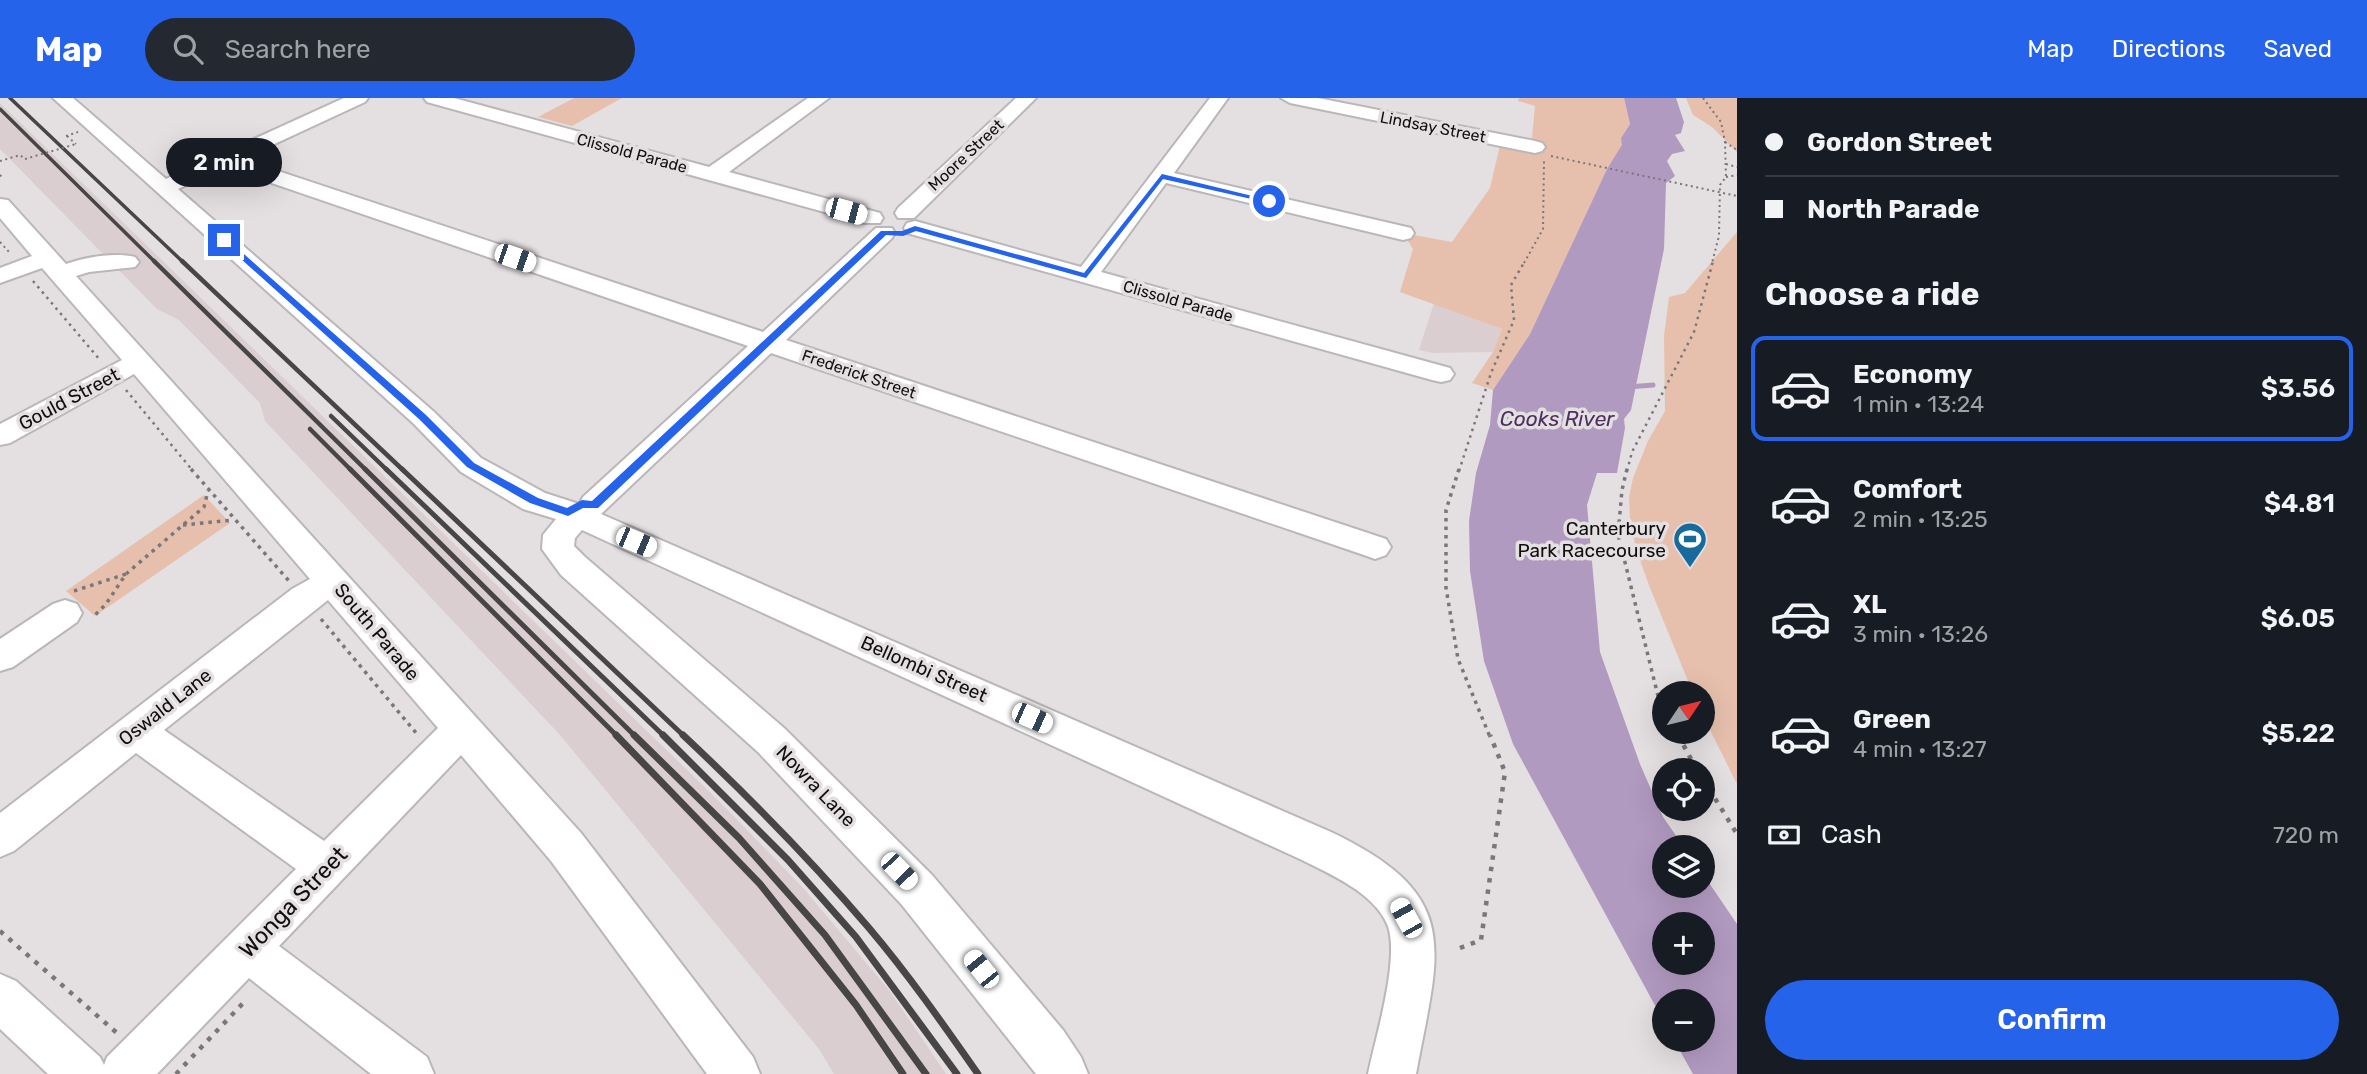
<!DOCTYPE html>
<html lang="en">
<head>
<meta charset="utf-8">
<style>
	:root { --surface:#171b24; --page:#242831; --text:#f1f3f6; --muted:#9ea1a6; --line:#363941; --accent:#2563eb }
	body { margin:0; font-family:Rubik,sans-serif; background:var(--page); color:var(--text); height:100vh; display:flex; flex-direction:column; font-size:26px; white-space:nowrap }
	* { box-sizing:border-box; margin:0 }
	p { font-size:23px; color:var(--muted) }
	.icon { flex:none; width:38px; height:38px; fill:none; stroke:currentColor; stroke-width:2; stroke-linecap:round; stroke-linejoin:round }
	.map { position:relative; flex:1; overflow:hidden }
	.panel { display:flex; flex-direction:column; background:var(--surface); width:630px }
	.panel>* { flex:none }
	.banner { display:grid; align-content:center; height:154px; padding:0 28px; background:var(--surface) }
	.needle { width:46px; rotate:55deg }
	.buttons { position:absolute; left:1652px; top:583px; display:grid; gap:14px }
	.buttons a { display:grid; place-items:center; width:63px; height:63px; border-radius:50%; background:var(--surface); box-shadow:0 7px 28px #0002; font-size:35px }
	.end { position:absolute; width:32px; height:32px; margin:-16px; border:9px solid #2563eb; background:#fff; box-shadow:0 0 0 4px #fff }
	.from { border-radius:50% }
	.bubble { position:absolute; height:49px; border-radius:24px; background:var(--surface); box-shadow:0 7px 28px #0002; font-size:23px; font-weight:600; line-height:49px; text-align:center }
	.car { position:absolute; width:21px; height:42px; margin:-21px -10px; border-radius:9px; box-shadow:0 0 5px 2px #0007; background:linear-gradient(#fff 24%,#345 0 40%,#fff 0 76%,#345 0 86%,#fff 0) }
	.banner b { display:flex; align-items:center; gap:24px; height:66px; font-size:26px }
	.banner b+b { border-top:2px solid var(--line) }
	.banner i { width:18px; height:18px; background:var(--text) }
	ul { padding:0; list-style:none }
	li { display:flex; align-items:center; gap:21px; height:105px; margin:0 14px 10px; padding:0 14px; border:4px solid transparent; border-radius:14px }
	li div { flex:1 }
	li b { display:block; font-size:26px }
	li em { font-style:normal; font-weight:600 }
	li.active { border-color:var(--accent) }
	li>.icon { width:63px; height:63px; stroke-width:1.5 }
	h2 { padding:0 28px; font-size:32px; line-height:84px }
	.pay { display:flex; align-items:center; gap:18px; height:77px; padding:0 28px; font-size:26px }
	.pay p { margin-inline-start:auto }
	.button { display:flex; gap:14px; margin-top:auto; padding:14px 28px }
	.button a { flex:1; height:80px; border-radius:42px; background:var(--accent); color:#fff; font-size:28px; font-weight:600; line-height:80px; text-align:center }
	header { display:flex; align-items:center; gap:42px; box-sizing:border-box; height:98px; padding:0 35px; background:var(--accent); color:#fff }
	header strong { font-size:33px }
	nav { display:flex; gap:38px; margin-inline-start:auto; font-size:24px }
	.search { width:490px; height:63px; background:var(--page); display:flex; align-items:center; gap:18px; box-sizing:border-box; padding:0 24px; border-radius:38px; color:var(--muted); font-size:26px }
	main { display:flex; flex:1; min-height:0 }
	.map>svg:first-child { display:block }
	.built { fill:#dbced1 }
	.green { fill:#e7c0ad }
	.water { fill:#b19ac0; fill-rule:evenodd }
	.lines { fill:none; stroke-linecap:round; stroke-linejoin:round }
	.stream { stroke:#b19ac0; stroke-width:5 }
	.minor-casing { stroke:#bbb6b8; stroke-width:4 }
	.path-far3 { stroke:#7a7778; stroke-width:2; stroke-dasharray:2 3.5; stroke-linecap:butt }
	.path-far2 { stroke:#7a7778; stroke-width:2.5; stroke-dasharray:2.5 4.5; stroke-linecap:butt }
	.path-far1 { stroke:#7a7778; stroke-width:3.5; stroke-dasharray:3.5 5; stroke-linecap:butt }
	.path { stroke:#7a7778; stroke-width:4.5; stroke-dasharray:4.5 7; stroke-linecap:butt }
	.minor { fill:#fff; fill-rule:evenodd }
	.rail-far3 { stroke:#484547; stroke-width:3.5 }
	.rail-far2 { stroke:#484547; stroke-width:4.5 }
	.rail-far1 { stroke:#484547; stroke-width:5 }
	.rail { stroke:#484547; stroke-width:7 }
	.path-bridge { stroke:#7a7778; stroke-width:2; stroke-dasharray:2 3.5; stroke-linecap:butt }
	.route { fill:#2563eb }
	.labels { text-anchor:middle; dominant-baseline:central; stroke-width:7; stroke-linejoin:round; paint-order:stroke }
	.far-street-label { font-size:16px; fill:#100e0f; stroke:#e4dfe1 }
	.street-label { font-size:19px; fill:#100e0f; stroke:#e4dfe1 }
	.poi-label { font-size:19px; fill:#100e0f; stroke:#e4dfe1; text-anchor:end }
	.water-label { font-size:21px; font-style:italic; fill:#4e2f60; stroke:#e4dfe1 }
	.near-street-label { font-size:23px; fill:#100e0f; stroke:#e4dfe1 }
</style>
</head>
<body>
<header>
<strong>Map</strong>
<div class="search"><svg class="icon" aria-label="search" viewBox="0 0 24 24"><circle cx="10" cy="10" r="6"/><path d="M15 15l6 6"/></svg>Search here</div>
<nav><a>Map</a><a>Directions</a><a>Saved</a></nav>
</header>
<main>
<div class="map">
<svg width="1737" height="976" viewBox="0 0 1737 976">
	<rect width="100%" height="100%" fill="#e4dfe1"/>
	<g class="built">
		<path d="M0 5 719 703 804 791 889 892 946 976H834L819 951 560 637 265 323 260 305 179 222 157 211 0 51Z"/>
		<path d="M1434 205 1502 231 1493 254 1433 255 1419 252Z"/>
	</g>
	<g class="green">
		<path d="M574 0H622L572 28 538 19Z"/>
		<path d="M1519 0H1624L1630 26 1621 40 1623 47 1607 71 1530 236 1493 292 1472 285 1493 254 1502 231 1400 194 1413 151 1403 135 1452 144 1490 90 1501 43 1534 49 1532 40 1535 8 1518 3Z"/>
		<path d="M1686 0H1737V54L1712 29 1693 17Z"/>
		<path d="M1737 134V686L1703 618V595H1693L1650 490 1636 451 1630 421 1629 399 1633 380 1648 343 1665 313 1664 238 1669 199 1685 195Z"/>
		<path d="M204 397 230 425 95 518 66 493Z"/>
	</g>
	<path class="water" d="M1624 0H1676L1684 24 1681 35 1675 37 1685 53 1672 56 1667 63 1675 78 1666 85 1664 151 1631 312 1624 321 1625 330 1617 375H1597L1587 407 1600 554 1640 666 1663 719 1684 749H1664V788H1703V776L1737 826V976H1693L1674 942H1703V903H1664V924L1513 646 1484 563 1470 473 1469 423 1476 375 1490 327 1493 292 1530 236 1607 71 1622 47 1621 40 1630 26ZM1664 826H1703V864H1664Z"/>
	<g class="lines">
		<path class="stream" d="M1628 289 1653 287"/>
		<g class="minor-casing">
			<g id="minor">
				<path d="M53 0H73L166 81 344 0H368L365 4 242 61 763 234 876 130H892L895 135 892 140 786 242 1386 441 1391 449 1386 457 1375 461 1364 457 771 255 601 416 1331 734C1465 798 1439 851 1416 976H1368C1375 941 1401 858 1387 826 1374 795 1330 776 1302 762L582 432 575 440 574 448 585 459 784 630 932 777 1063 932 1081 959 1088 976H1036L902 807 758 654 561 477 542 451 543 437 556 421 523 411 461 374 413 325ZM225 69 748 248 583 399 579 406 545 395 481 360 433 313 178 91Z"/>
				<path d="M424 0H454L709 69 808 0H829L729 74 880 115 883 120 880 125H864L427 4Z"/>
				<path d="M1016 0H1036L914 120H898L895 115 898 110Z"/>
				<path d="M1210 0H1228L1174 75 1411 130 1414 135 1411 140 1403 142 1166 85 1101 174 1450 270 1454 276 1450 282 1441 284 1432 282 907 135 904 130 907 125 915 123 1081 169Z"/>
				<path d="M1281 0H1318L1535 43 1542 45 1545 49 1542 53 1535 55 1290 5Z"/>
				<path d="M0 101 8 102 66 166C86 159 114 154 135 159L139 164 135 169 89 174 76 178 581 735 753 959 760 976H707L551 763 461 657 279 848 427 959 434 976H371L249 880 157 976H48L0 931V876L16 883 100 959 104 967 107 959 296 771 136 655 14 753 0 759V715L292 491 310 481 134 276 10 345 0 347V326L122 262 42 170 0 185V170L32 158 0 120ZM328 502 438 630 324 743 164 632Z"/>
				<path d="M65 502 77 506 82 515 77 524 13 569 0 573V541L53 506Z"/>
			</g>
		</g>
		<g class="path-far3">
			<path d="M1703 0 1721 24 1725 44 1726 79 1720 87 1719 138 1712 165"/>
			<path d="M66 38 78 34"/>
			<path d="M67 38 76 46"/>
			<path d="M1725 44 1737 52"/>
			<path d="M1551 58 1737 98"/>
			<path d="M0 63 20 57 25 61"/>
			<path d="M1726 66 1737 69"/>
			<path d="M0 77 3 80"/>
			<path d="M1726 79 1737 77"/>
			<path d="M0 144 10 155"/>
			<path d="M1524 165 1543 131 1544 63"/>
		</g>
		<g class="path-far2">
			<path d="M33 183 100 262"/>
			<path d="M126 292 193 373"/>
			<path d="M1459 373 1491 275 1514 222 1511 187 1525 163"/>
			<path d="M1627 373 1632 354 1694 234 1713 163"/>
		</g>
		<g class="path-far1">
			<path d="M191 371 289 483"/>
			<path d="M1459 371 1446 412V490L1458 561 1490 639"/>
			<path d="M1627 371 1622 392 1618 436 1659 602 1664 612"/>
			<path d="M183 427 233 422"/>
			<path d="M126 476 204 409 208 393"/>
			<path d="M74 493 126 476 106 506 92 520"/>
			<path d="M321 521 417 636"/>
			<path d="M1676 634 1679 639"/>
		</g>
		<g class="path">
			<path d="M1678 637 1697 672"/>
			<path d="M1703 681 1737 736"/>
			<path d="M0 833 117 935"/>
			<path d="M1460 850 1481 842 1505 674 1490 637"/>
			<path d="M176 976 246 902"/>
		</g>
		<use href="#minor" class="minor"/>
		<g class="rail-far3">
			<path d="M10 0 184 165"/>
			<path d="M0 11 156 165"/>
		</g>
		<g class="rail-far2">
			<path d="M154 163 367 373"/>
			<path d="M182 163 404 373"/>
			<path d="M331 318 388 373"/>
			<path d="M310 331 352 373"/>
		</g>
		<g class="rail-far1">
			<path d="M350 371 618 639"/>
			<path d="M365 371 636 639"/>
			<path d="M386 371 665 639"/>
			<path d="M402 371 685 639"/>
		</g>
		<g class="rail">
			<path d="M616 637 760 786 856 907 903 976"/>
			<path d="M634 637 739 740 825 837 926 976"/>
			<path d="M663 637 788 762 856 839 957 976"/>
			<path d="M683 637C748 698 811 762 869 830 908 876 943 926 978 976"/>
		</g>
		<path class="path-bridge" d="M25 61 76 46"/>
	</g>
	<path class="route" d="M1162 76 1273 103 1269 105 1163 81 1086 180 916 133 903 138 886 137 598 410H583L568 418 530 405 467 369 419 321 220 142 227 141 426 317 474 365 538 400 567 410 582 402 592 403 881 133H902L915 128 1084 175Z"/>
	<defs>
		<g id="stadium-pin" transform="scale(1.75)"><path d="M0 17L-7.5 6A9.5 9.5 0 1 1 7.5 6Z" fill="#166b9c" stroke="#e4dfe1"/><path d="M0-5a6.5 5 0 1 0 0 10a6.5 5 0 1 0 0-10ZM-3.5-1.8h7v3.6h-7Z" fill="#fff"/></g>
	</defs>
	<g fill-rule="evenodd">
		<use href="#stadium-pin" x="1690" y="441"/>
	</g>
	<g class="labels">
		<g class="far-street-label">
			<text transform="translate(1433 29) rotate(11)">Lindsay Street</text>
			<text transform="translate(632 55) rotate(15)">Clissold Parade</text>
			<text transform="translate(966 57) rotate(-43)">Moore Street</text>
			<text transform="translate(1178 203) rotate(16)">Clissold Parade</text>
			<text transform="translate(859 276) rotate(19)">Frederick Street</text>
		</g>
		<g class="street-label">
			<text transform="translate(69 301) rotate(-28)">Gould Street</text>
			<text transform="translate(377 534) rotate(50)">South Parade</text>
			<text transform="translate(924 571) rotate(24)">Bellombi Street</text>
			<text transform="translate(165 609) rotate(-38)">Oswald Lane</text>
			<text transform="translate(816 688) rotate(46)">Nowra Lane</text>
		</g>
		<g class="poi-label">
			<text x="1666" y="430">Canterbury<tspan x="1666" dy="22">Park Racecourse</tspan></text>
		</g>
		<g class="water-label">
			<text x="1557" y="320">Cooks River</text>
		</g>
		<g class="near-street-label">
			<text transform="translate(293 804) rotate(-46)">Wonga Street</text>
		</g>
	</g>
</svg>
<div class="buttons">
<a><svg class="needle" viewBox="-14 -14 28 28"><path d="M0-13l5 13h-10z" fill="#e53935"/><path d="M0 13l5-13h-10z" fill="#9ea1a6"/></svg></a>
<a><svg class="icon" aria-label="locate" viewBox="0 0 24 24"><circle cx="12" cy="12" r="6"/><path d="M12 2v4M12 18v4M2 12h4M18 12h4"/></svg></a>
<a><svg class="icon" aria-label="layers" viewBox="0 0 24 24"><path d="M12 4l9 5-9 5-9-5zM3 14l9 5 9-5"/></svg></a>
<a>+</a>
<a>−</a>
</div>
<i class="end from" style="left:1269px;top:103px"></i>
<i class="end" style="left:224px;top:142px"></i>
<div class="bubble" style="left:166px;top:40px;width:116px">2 min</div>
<i class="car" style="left:846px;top:113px;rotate:105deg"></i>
<i class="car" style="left:515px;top:160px;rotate:109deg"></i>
<i class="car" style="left:636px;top:444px;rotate:113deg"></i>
<i class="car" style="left:1032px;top:620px;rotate:114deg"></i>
<i class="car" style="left:899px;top:773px;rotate:136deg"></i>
<i class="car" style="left:1406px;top:820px;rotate:331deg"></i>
<i class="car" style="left:981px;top:871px;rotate:321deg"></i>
</div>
<section class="panel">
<div class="banner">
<b><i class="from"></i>Gordon Street</b>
<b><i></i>North Parade</b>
</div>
<h2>Choose a ride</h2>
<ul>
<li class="active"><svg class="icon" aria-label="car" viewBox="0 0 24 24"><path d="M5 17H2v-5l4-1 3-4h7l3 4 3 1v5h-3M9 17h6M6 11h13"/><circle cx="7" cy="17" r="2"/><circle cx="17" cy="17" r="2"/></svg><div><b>Economy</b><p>1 min · 13:24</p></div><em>$3.56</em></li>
<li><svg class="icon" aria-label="car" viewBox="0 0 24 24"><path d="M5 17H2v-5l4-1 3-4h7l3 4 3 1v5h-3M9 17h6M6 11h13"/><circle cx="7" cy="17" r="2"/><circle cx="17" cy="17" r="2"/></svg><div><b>Comfort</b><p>2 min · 13:25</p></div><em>$4.81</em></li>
<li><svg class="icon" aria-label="car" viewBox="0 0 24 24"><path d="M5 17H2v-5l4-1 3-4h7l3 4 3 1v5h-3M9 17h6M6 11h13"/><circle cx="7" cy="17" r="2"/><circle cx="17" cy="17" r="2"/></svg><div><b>XL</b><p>3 min · 13:26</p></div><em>$6.05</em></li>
<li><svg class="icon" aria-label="car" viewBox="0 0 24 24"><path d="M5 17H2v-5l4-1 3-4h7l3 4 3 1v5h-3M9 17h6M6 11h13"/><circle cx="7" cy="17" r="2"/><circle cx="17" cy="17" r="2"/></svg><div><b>Green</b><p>4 min · 13:27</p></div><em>$5.22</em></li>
</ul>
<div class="pay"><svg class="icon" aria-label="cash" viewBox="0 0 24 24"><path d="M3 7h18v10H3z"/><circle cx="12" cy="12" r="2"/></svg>Cash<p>720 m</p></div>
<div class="button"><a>Confirm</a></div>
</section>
</main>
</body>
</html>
